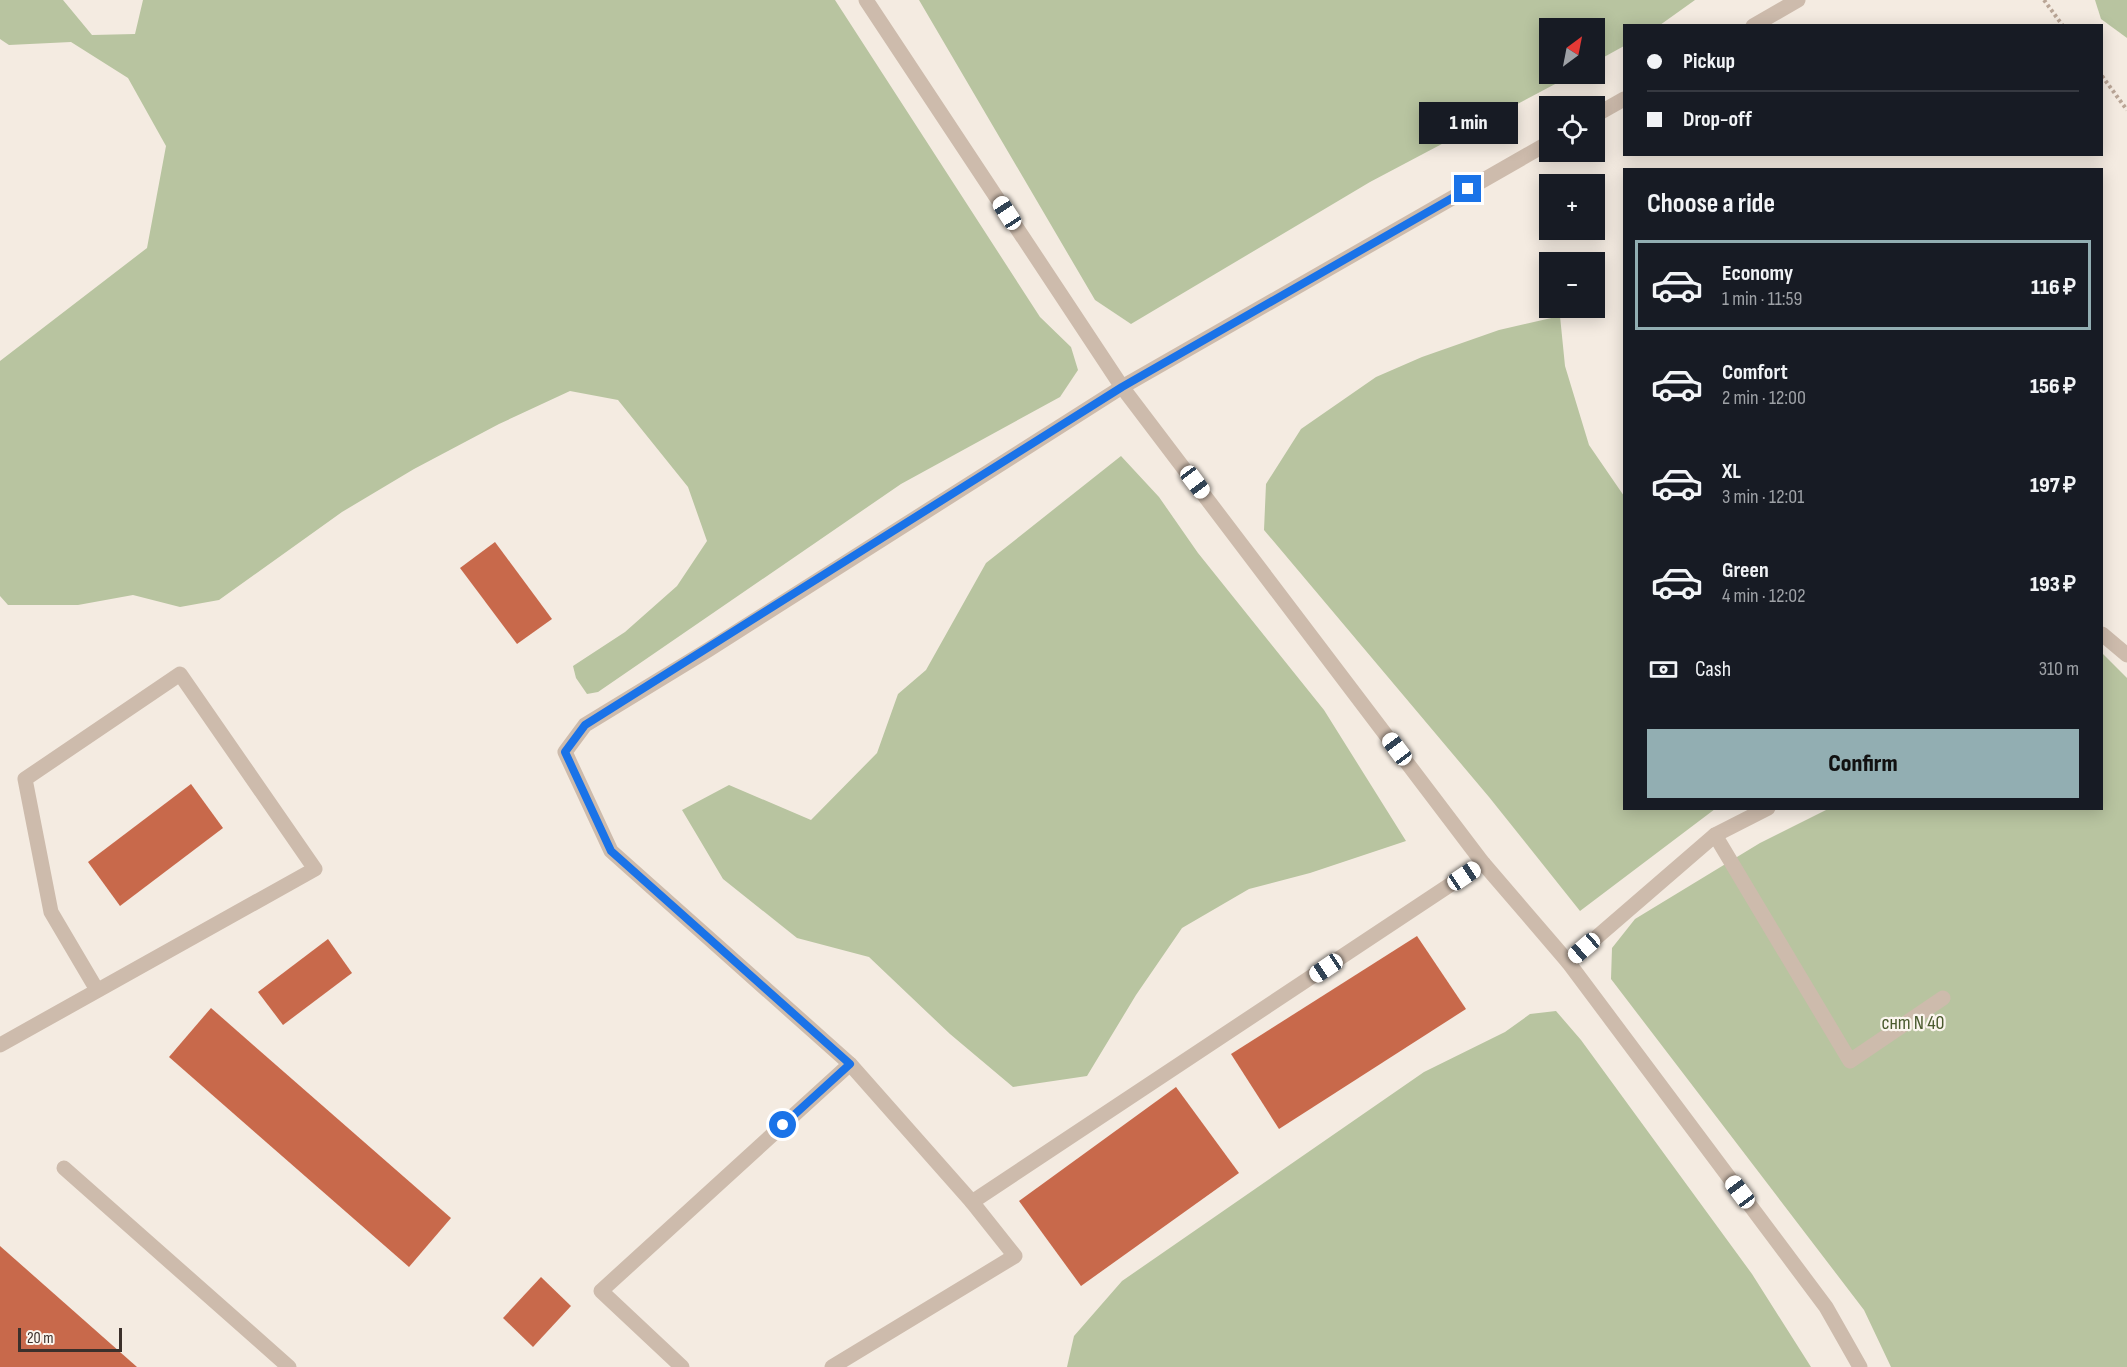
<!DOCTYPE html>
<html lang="en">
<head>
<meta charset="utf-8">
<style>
	:root { --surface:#171b24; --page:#20242c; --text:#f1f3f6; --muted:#9ea1a6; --line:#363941; --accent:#92aeb2 }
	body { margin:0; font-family:"Sofia Sans Condensed",sans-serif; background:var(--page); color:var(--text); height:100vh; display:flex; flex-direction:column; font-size:22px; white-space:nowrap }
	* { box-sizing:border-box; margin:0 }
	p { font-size:20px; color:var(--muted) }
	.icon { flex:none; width:33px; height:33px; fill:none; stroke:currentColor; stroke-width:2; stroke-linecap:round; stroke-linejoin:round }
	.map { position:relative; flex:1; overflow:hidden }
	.drawer { position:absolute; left:1623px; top:168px; width:480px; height:642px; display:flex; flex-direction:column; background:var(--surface); border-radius:0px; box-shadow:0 3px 15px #0003 }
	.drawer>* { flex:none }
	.top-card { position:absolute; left:1623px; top:24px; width:480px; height:132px; border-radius:0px; box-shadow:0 3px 15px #0003; display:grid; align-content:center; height:132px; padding:0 24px; background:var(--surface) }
	.needle { width:39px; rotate:32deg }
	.fabs { position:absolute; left:1539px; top:18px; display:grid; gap:12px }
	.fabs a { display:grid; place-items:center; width:66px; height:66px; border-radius:0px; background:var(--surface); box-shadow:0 3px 15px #0003; font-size:30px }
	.scale { position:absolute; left:18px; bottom:15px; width:104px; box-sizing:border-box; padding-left:6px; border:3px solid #3b302b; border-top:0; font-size:16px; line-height:21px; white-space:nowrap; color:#3b302b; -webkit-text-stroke:4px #fbf5ee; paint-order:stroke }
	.end { position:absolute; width:27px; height:27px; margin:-14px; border:8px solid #1a73e8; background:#fff; box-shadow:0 0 0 3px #fff }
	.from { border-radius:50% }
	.bubble { position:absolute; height:42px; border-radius:0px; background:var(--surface); box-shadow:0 3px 15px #0003; font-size:20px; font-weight:800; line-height:42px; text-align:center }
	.car { position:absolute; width:18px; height:36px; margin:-18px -9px; border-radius:8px; box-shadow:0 0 4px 2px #0007; background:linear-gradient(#fff 24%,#345 0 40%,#fff 0 76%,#345 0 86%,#fff 0) }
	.top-card b { display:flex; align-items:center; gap:21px; height:57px; font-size:22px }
	.top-card b+b { border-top:2px solid var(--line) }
	.top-card i { width:15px; height:15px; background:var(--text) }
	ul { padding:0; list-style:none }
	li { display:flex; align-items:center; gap:18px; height:90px; margin:0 12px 9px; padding:0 12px; border:3px solid transparent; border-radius:0px }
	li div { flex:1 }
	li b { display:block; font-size:22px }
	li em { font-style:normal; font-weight:800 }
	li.active { border-color:var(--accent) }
	li>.icon { width:54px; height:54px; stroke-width:1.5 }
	h2 { padding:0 24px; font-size:27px; line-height:72px }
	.pay { display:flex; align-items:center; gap:15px; height:66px; padding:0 24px; font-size:22px }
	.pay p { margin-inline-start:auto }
	.button { display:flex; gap:12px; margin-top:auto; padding:12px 24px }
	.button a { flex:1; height:69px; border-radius:0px; background:var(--accent); color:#111; font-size:24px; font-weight:800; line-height:69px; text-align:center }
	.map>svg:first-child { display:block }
	.green { fill:#b8c4a0 }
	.building { fill:#c8694b }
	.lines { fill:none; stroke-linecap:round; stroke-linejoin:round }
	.path { stroke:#b9a596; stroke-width:4; stroke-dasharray:3 3; stroke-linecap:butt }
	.lane { stroke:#cdbbac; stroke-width:15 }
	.route { stroke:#1a73e8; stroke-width:8 }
	.labels { text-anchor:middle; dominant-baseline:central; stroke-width:4.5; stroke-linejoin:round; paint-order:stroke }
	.park-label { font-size:20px; fill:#4a5a2e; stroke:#fbf5ee }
</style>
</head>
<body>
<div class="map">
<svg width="2127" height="1367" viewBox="0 0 2127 1367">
	<rect width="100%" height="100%" fill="#f4ebe1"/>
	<g class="green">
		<path d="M0 0H63L92 35 135 34 143 0H835L1040 317 1071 347 1078 370 1060 397 901 484 598 692 587 694 576 678 573 666 625 632 677 586 707 541 688 487 618 400 570 391 499 424 414 469 342 512 219 600 180 607 133 595 78 605H8L0 596V361L147 248 166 146 128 78 71 42 9 45 0 39Z"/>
		<path d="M919 0H1695L1660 25 1624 26V46L1595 62 1594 28H1550V74H1574L1370 182 1131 324 1095 300Z"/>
		<path d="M2095 0H2127V38L2101 19Z"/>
		<path d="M1560 316 1565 366 1589 445 1624 496V808L1715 809 1580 911 1489 797 1264 530 1266 484 1301 429 1376 377 1422 357 1499 330Z"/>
		<path d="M1121 456 1159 497 1198 553 1324 710 1406 841 1310 873 1249 889 1182 928 1136 995 1087 1076 1013 1087 950 1034 869 957 797 938 723 879 682 810 729 785 811 820 877 753 898 694 926 670 986 563Z"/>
		<path d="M2102 653 2127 678V1367H1891L1864 1310 1611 979 1612 948 1635 919 1760 843 1828 809 2102 808Z"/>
		<path d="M1556 1011 1581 1040 1752 1274 1811 1367H1067L1074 1336 1122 1281 1424 1072 1505 1032 1530 1014Z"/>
	</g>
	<g class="building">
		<path d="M495 542 552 619 517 644 460 568Z"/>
		<path d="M191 784 223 828 120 906 88 862Z"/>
		<path d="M1417 936 1466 1009 1279 1129 1231 1054Z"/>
		<path d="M328 939 352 973 283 1025 258 992Z"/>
		<path d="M211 1008 451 1218 409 1267 169 1057Z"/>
		<path d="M1176 1087 1239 1173 1081 1286 1019 1201Z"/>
		<path d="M0 1246 137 1367H0Z"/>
		<path d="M541 1277 571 1306 533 1347 503 1318Z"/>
	</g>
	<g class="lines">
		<g class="path">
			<path d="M2044 0 2063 26"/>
			<path d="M2102 76 2127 110"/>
		</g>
		<g class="lane">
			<path d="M866 0 1122 387 1483 863 1568 962 1826 1307 1860 1367"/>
			<path d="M1753 26 1798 0"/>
			<path d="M1594 116 1624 99"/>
			<path d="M2102 634 2127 655"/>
			<path d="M1715 835 1850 1061 1943 998"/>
			<path d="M1568 962 1715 835 1768 808"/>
			<path d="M0 1045 315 869 180 674 25 779 51 912 97 990"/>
			<path d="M64 1168 289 1367"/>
			<path d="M972 1202 1483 863"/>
			<path d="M682 1367 601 1291 850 1064"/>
			<path d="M832 1367 1015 1256 972 1202 850 1064 611 851 565 752 585 725 708 650 1122 387 1550 142"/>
		</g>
	</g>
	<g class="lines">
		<path class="route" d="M783 1125 850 1064 611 851 565 752 585 725 1122 387 1468 189"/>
	</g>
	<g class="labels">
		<g class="park-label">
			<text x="1913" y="1023">снт N 40</text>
		</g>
	</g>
</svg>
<div class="fabs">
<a><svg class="needle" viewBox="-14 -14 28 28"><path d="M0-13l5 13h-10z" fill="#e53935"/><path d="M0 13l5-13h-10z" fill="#9ea1a6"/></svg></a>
<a><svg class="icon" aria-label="locate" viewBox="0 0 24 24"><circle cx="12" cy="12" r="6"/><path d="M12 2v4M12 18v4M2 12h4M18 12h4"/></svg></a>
<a>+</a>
<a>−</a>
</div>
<div class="scale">20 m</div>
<i class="end from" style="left:783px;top:1125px"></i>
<i class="end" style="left:1468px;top:189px"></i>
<div class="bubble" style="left:1419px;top:102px;width:99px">1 min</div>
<i class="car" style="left:1007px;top:213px;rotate:327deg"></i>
<i class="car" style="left:1195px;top:482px;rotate:143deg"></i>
<i class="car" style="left:1397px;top:749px;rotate:323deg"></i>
<i class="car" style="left:1464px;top:876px;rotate:56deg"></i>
<i class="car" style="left:1584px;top:948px;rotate:229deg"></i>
<i class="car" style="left:1326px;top:968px;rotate:236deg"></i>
<i class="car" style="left:1740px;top:1192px;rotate:323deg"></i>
<div class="top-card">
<b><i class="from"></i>Pickup</b>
<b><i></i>Drop-off</b>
</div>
<section class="drawer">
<h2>Choose a ride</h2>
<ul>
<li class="active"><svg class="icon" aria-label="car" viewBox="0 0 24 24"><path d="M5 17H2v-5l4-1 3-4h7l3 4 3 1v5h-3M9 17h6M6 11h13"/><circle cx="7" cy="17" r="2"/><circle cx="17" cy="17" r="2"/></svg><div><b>Economy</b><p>1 min · 11:59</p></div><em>116 ₽</em></li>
<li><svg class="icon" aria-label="car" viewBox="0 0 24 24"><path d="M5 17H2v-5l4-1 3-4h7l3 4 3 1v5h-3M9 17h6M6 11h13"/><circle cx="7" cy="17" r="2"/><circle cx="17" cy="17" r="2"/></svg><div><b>Comfort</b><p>2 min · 12:00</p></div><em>156 ₽</em></li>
<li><svg class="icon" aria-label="car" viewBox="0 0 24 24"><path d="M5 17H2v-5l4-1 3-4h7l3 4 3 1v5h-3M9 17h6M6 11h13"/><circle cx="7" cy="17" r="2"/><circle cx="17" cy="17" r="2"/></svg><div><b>XL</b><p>3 min · 12:01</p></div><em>197 ₽</em></li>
<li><svg class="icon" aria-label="car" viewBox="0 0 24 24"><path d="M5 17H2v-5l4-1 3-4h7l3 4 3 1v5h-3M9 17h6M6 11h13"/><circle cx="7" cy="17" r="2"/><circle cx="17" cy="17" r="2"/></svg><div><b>Green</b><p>4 min · 12:02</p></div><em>193 ₽</em></li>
</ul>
<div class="pay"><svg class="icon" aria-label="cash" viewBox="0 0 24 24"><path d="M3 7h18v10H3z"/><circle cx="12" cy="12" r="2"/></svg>Cash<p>310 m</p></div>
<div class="button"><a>Confirm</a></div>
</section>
</div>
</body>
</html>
